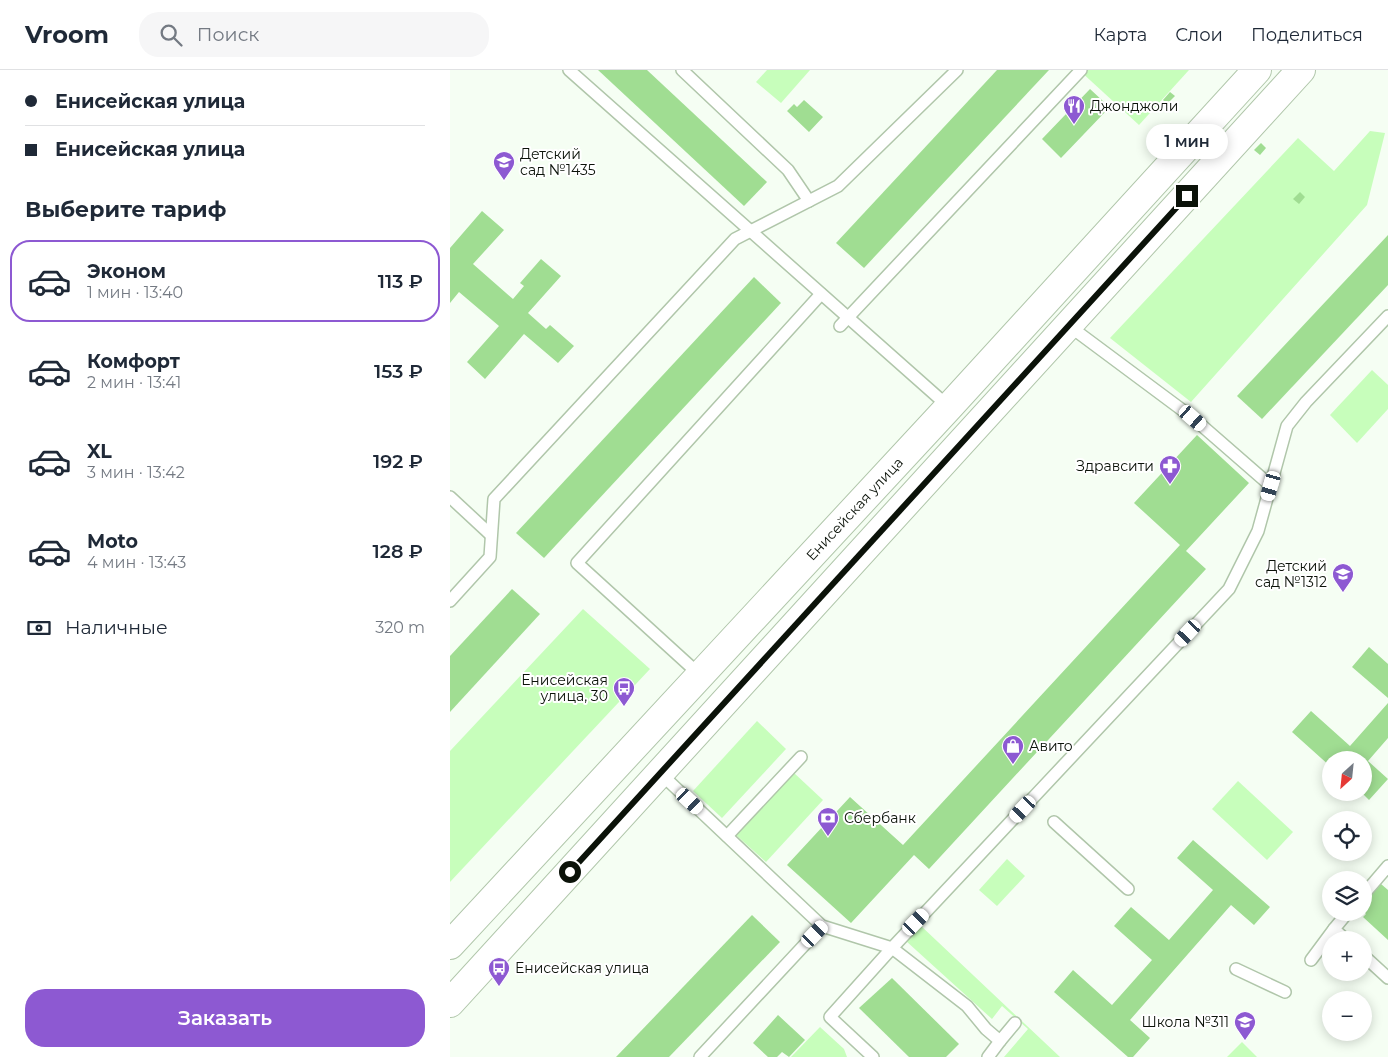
<!DOCTYPE html>
<html lang="ru">
<head>
<meta charset="utf-8">
<style>
	:root { --surface:#fff; --page:#f6f6f7; --text:#1f2937; --muted:#747a83; --line:#e0e1e3; --accent:#8d59d2 }
	body { margin:0; font-family:Montserrat,sans-serif; background:var(--page); color:var(--text); height:100vh; display:flex; flex-direction:column; font-size:19px; white-space:nowrap }
	* { box-sizing:border-box; margin:0 }
	p { font-size:16px; color:var(--muted) }
	.icon { flex:none; width:28px; height:28px; fill:none; stroke:currentColor; stroke-width:2; stroke-linecap:round; stroke-linejoin:round }
	.map { position:relative; flex:1; overflow:hidden }
	.drawer { display:flex; flex-direction:column; background:var(--surface); width:450px }
	.drawer>* { flex:none }
	.guide { display:grid; align-content:center; height:110px; padding:0 25px; background:var(--surface) }
	.needle { width:32px; rotate:207deg }
	.buttons { position:absolute; left:872px; top:681px; display:grid; gap:10px }
	.buttons a { display:grid; place-items:center; width:50px; height:50px; border-radius:50%; background:var(--surface); box-shadow:0 2px 12px #0003; font-size:25px }
	.end { position:absolute; width:22px; height:22px; margin:-11px; border:6px solid #0b1209; background:#fff; box-shadow:0 0 0 2px #fff }
	.from { border-radius:50% }
	.bubble { position:absolute; height:35px; border-radius:18px; background:var(--surface); box-shadow:0 2px 12px #0003; font-size:16px; font-weight:600; line-height:35px; text-align:center }
	.car { position:absolute; width:15px; height:30px; margin:-15px -8px; border-radius:6px; box-shadow:0 0 4px 1px #0007; background:linear-gradient(#fff 24%,#345 0 40%,#fff 0 76%,#345 0 86%,#fff 0) }
	.guide b { display:flex; align-items:center; gap:18px; height:48px; font-size:19px }
	.guide b+b { border-top:1px solid var(--line) }
	.guide i { width:12px; height:12px; background:var(--text) }
	ul { padding:0; list-style:none }
	li { display:flex; align-items:center; gap:15px; height:82px; margin:0 10px 8px; padding:0 15px; border:2px solid transparent; border-radius:20px }
	li div { flex:1 }
	li b { display:block; font-size:19px }
	li em { font-style:normal; font-weight:600 }
	li.selected { border-color:var(--accent) }
	li>.icon { width:45px; height:45px; stroke-width:1.5 }
	h2 { padding:0 25px; font-size:22px; line-height:60px }
	.pay { display:flex; align-items:center; gap:12px; height:55px; padding:0 25px; font-size:19px }
	.pay p { margin-inline-start:auto }
	.button { display:flex; gap:10px; margin-top:auto; padding:10px 25px }
	.button a { flex:1; height:58px; border-radius:20px; background:var(--accent); color:#fff; font-size:20px; font-weight:600; line-height:58px; text-align:center }
	header { display:flex; align-items:center; gap:30px; box-sizing:border-box; height:70px; padding:0 25px; background:var(--surface); border-bottom:1px solid var(--line) }
	header strong { font-size:24px }
	nav { display:flex; gap:28px; margin-inline-start:auto; font-size:18px }
	.search { width:350px; height:45px; background:var(--page); display:flex; align-items:center; gap:12px; box-sizing:border-box; padding:0 18px; border-radius:20px; color:var(--muted); font-size:19px }
	main { display:flex; flex:1; min-height:0 }
	.map>svg:first-child { display:block }
	.green { fill:#c7febb }
	.building { fill:#a0dd92 }
	.lines { fill:none; stroke-linecap:round; stroke-linejoin:round }
	.service-casing { stroke:#b0c6aa; stroke-width:14 }
	.secondary-casing { stroke:#b0c6aa; stroke-width:30 }
	.service { stroke:#fff; stroke-width:11 }
	.secondary { stroke:#fff; stroke-width:28 }
	.route { stroke:#0b1209; stroke-width:6 }
	.labels { text-anchor:middle; dominant-baseline:central; stroke-width:4; stroke-linejoin:round; paint-order:stroke }
	.poi-label { font-size:14px; fill:#0b1209; stroke:#fff; text-anchor:start }
	.street-label { font-size:14px; fill:#0b1209; stroke:#fff }
</style>
</head>
<body>
<header>
<strong>Vroom</strong>
<div class="search"><svg class="icon" aria-label="search" viewBox="0 0 24 24"><circle cx="10" cy="10" r="6"/><path d="M15 15l6 6"/></svg>Поиск</div>
<nav><a>Карта</a><a>Слои</a><a>Поделиться</a></nav>
</header>
<main>
<section class="drawer">
<div class="guide">
<b><i class="from"></i>Енисейская улица</b>
<b><i></i>Енисейская улица</b>
</div>
<h2>Выберите тариф</h2>
<ul>
<li class="selected"><svg class="icon" aria-label="car" viewBox="0 0 24 24"><path d="M5 17H2v-5l4-1 3-4h7l3 4 3 1v5h-3M9 17h6M6 11h13"/><circle cx="7" cy="17" r="2"/><circle cx="17" cy="17" r="2"/></svg><div><b>Эконом</b><p>1 мин · 13:40</p></div><em>113 ₽</em></li>
<li><svg class="icon" aria-label="car" viewBox="0 0 24 24"><path d="M5 17H2v-5l4-1 3-4h7l3 4 3 1v5h-3M9 17h6M6 11h13"/><circle cx="7" cy="17" r="2"/><circle cx="17" cy="17" r="2"/></svg><div><b>Комфорт</b><p>2 мин · 13:41</p></div><em>153 ₽</em></li>
<li><svg class="icon" aria-label="car" viewBox="0 0 24 24"><path d="M5 17H2v-5l4-1 3-4h7l3 4 3 1v5h-3M9 17h6M6 11h13"/><circle cx="7" cy="17" r="2"/><circle cx="17" cy="17" r="2"/></svg><div><b>XL</b><p>3 мин · 13:42</p></div><em>192 ₽</em></li>
<li><svg class="icon" aria-label="car" viewBox="0 0 24 24"><path d="M5 17H2v-5l4-1 3-4h7l3 4 3 1v5h-3M9 17h6M6 11h13"/><circle cx="7" cy="17" r="2"/><circle cx="17" cy="17" r="2"/></svg><div><b>Moto</b><p>4 мин · 13:43</p></div><em>128 ₽</em></li>
</ul>
<div class="pay"><svg class="icon" aria-label="cash" viewBox="0 0 24 24"><path d="M3 7h18v10H3z"/><circle cx="12" cy="12" r="2"/></svg>Наличные<p>320 m</p></div>
<div class="button"><a>Заказать</a></div>
</section>
<div class="map">
<svg width="938" height="987" viewBox="0 0 938 987">
	<rect width="100%" height="100%" fill="#f5fef3"/>
	<g class="green">
		<path d="M317 0H360L331 33 306 12Z"/>
		<path d="M629 0H739L689 55Z"/>
		<path d="M920 61 935 63 917 135 741 332 660 268 848 68 884 101Z"/>
		<path d="M922 300 938 315V339L907 373 880 345Z"/>
		<path d="M133 539 200 599 0 812V681Z"/>
		<path d="M307 651 336 679 272 748 243 721Z"/>
		<path d="M343 702 373 730 316 792 286 765Z"/>
		<path d="M788 711 843 762 817 790 762 739Z"/>
		<path d="M557 789 575 806 547 836 529 820Z"/>
		<path d="M470 855 610 987H554L578 959 552 936 542 949 456 871Z"/>
		<path d="M370 957 394 979 397 987H341Z"/>
		<path d="M792 972 807 987H777Z"/>
	</g>
	<g class="building">
		<path d="M148 0H197L317 112 294 136Z"/>
		<path d="M547 0H599L414 198 386 173Z"/>
		<path d="M640 19 654 32 651 36 656 41 611 88 592 69Z"/>
		<path d="M720 22 725 26 717 34 713 30Z"/>
		<path d="M354 30 373 47 359 62 337 41 344 34 347 37Z"/>
		<path d="M811 73 816 78 810 85 804 80Z"/>
		<path d="M850 122 855 127 849 134 843 129Z"/>
		<path d="M32 141 54 160 23 194 63 229 74 216 70 213 91 189 111 206 78 243 96 259 100 255 124 276 108 293 74 264 35 309 17 292 49 256 9 222 0 233V178Z"/>
		<path d="M938 165V215L812 349 787 326Z"/>
		<path d="M304 207 331 233 94 488 66 463Z"/>
		<path d="M747 365 799 413 736 481 756 499 479 799 464 785 401 853 337 795 400 727 453 775 730 475 684 433Z"/>
		<path d="M62 519 90 544 0 642V586Z"/>
		<path d="M919 577 938 594V628L902 597Z"/>
		<path d="M938 633V668L918 691 938 709 919 730 911 722H914V690H881V697L842 662 861 641 900 676Z"/>
		<path d="M743 770 820 837 804 855 781 835 680 950 700 968 683 987H678L604 922 623 900 662 935 702 890 664 856 681 837 719 870 763 820 727 788Z"/>
		<path d="M931 814 938 820V870L913 847 916 844 914 842V833Z"/>
		<path d="M302 845 330 872 219 987H166Z"/>
		<path d="M442 908 509 974 496 987H459L409 938Z"/>
		<path d="M328 945 355 970 339 987 332 982 327 987H318L303 973Z"/>
	</g>
	<g class="lines">
		<g class="service-casing">
			<g id="service">
				<path d="M119 0 499 337"/>
				<path d="M232 0 338 100 359 131"/>
				<path d="M618 255 743 348 821 416"/>
				<path d="M390 256 631 0"/>
				<path d="M0 427 41 465"/>
				<path d="M0 531 40 487 44 429 285 169 388 116 507 0"/>
				<path d="M251 606 127 493 371 224"/>
				<path d="M210 703 372 856 442 878 517 936 536 959 550 971 538 987"/>
				<path d="M604 752 678 819"/>
				<path d="M277 766 351 687"/>
				<path d="M914 824 938 796"/>
				<path d="M896 870 884 859 898 842"/>
				<path d="M914 886 938 908"/>
				<path d="M861 890 884 859"/>
				<path d="M786 899 835 922"/>
				<path d="M550 971 565 953"/>
				<path d="M250 987 372 856"/>
				<path d="M423 987 380 947 442 878 779 519 808 461 837 356 856 332 938 246"/>
			</g>
		</g>
		<g class="secondary-casing">
			<g id="secondary">
				<path id="s1" d="M0 875 499 337 807 0"/>
				<path d="M0 933 851 0"/>
			</g>
		</g>
		<use href="#service" class="service"/>
		<use href="#secondary" class="secondary"/>
	</g>
	<g class="lines">
		<path class="route" d="M120 802 737 126"/>
	</g>
	<defs>
		<g id="restaurant-pin" transform="scale(1.125)"><path d="M0 17L-7.5 6A9.5 9.5 0 1 1 7.5 6Z" fill="#8d59d2" stroke="#fff"/><path d="M-5-6h1v4h1v-4h1v4h1v-4h1v5L-1.5 .5V6h-2V.5L-5-1ZM5-6V6H3V1.5H1.5Q1.5-4 5-6Z" fill="#fff"/></g>
		<g id="school-pin" transform="scale(1.125)"><path d="M0 17L-7.5 6A9.5 9.5 0 1 1 7.5 6Z" fill="#8d59d2" stroke="#fff"/><path d="M0-5L7-2L0 1L-7-2ZM-4 1L0 2.5L4 1V4Q0 6-4 4Z" fill="#fff"/></g>
		<g id="pharmacy-pin" transform="scale(1.125)"><path d="M0 17L-7.5 6A9.5 9.5 0 1 1 7.5 6Z" fill="#8d59d2" stroke="#fff"/><path d="M-2-6h4v4h4v4h-4v4h-4v-4h-4v-4h4Z" fill="#fff"/></g>
		<g id="bus-pin" transform="scale(1.125)"><path d="M0 17L-7.5 6A9.5 9.5 0 1 1 7.5 6Z" fill="#8d59d2" stroke="#fff"/><path d="M-5-6H5V4H4V6H2V4H-2V6H-4V4H-5ZM-3.5-4V0h7V-4ZM-3.5 1.2v1.5H-2V1.2ZM2 1.2v1.5H3.5V1.2Z" fill="#fff"/></g>
		<g id="shop-pin" transform="scale(1.125)"><path d="M0 17L-7.5 6A9.5 9.5 0 1 1 7.5 6Z" fill="#8d59d2" stroke="#fff"/><path d="M-5-2.5h2.3a2.7 3.5 0 0 1 5.4 0H5L5.5 6h-11ZM-1.5-2.5h3a1.5 2.3 0 0 0-3 0Z" fill="#fff"/></g>
		<g id="bank-pin" transform="scale(1.125)"><path d="M0 17L-7.5 6A9.5 9.5 0 1 1 7.5 6Z" fill="#8d59d2" stroke="#fff"/><path d="M-6-4H6V4H-6ZM0-2.3a2.3 2.3 0 1 0 0 4.6a2.3 2.3 0 1 0 0-4.6Z" fill="#fff"/></g>
	</defs>
	<g fill-rule="evenodd">
		<use href="#restaurant-pin" x="624" y="36"/>
		<use href="#school-pin" x="54" y="92"/>
		<use href="#pharmacy-pin" x="720" y="396"/>
		<use href="#school-pin" x="893" y="504"/>
		<use href="#bus-pin" x="174" y="618"/>
		<use href="#shop-pin" x="563" y="676"/>
		<use href="#bank-pin" x="378" y="748"/>
		<use href="#bus-pin" x="49" y="898"/>
		<use href="#school-pin" x="795" y="952"/>
	</g>
	<g class="labels">
		<g class="poi-label">
			<text x="640" y="36">Джонджоли</text>
			<text x="70" y="84">Детский<tspan x="70" dy="16">сад №1435</tspan></text>
			<text x="704" y="396" text-anchor="end">Здравсити</text>
			<text x="877" y="496" text-anchor="end">Детский<tspan x="877" dy="16">сад №1312</tspan></text>
			<text x="158" y="610" text-anchor="end">Енисейская<tspan x="158" dy="16">улица, 30</tspan></text>
			<text x="579" y="676">Авито</text>
			<text x="394" y="748">Сбербанк</text>
			<text x="65" y="898">Енисейская улица</text>
			<text x="779" y="952" text-anchor="end">Школа №311</text>
		</g>
		<g class="street-label">
			<text stroke="none"><textPath href="#s1" startOffset="595">Енисейская улица</textPath></text>
		</g>
	</g>
</svg>
<div class="buttons">
<a><svg class="needle" viewBox="-14 -14 28 28"><path d="M0-13l5 13h-10z" fill="#e53935"/><path d="M0 13l5-13h-10z" fill="#747a83"/></svg></a>
<a><svg class="icon" aria-label="locate" viewBox="0 0 24 24"><circle cx="12" cy="12" r="6"/><path d="M12 2v4M12 18v4M2 12h4M18 12h4"/></svg></a>
<a><svg class="icon" aria-label="layers" viewBox="0 0 24 24"><path d="M12 4l9 5-9 5-9-5zM3 14l9 5 9-5"/></svg></a>
<a>+</a>
<a>−</a>
</div>
<i class="end from" style="left:120px;top:802px"></i>
<i class="end" style="left:737px;top:126px"></i>
<div class="bubble" style="left:696px;top:54px;width:82px">1 мин</div>
<i class="car" style="left:743px;top:348px;rotate:131deg"></i>
<i class="car" style="left:821px;top:416px;rotate:196deg"></i>
<i class="car" style="left:738px;top:563px;rotate:223deg"></i>
<i class="car" style="left:240px;top:731px;rotate:133deg"></i>
<i class="car" style="left:573px;top:739px;rotate:223deg"></i>
<i class="car" style="left:466px;top:852px;rotate:44deg"></i>
<i class="car" style="left:365px;top:864px;rotate:44deg"></i>
</div>
</main>
</body>
</html>
